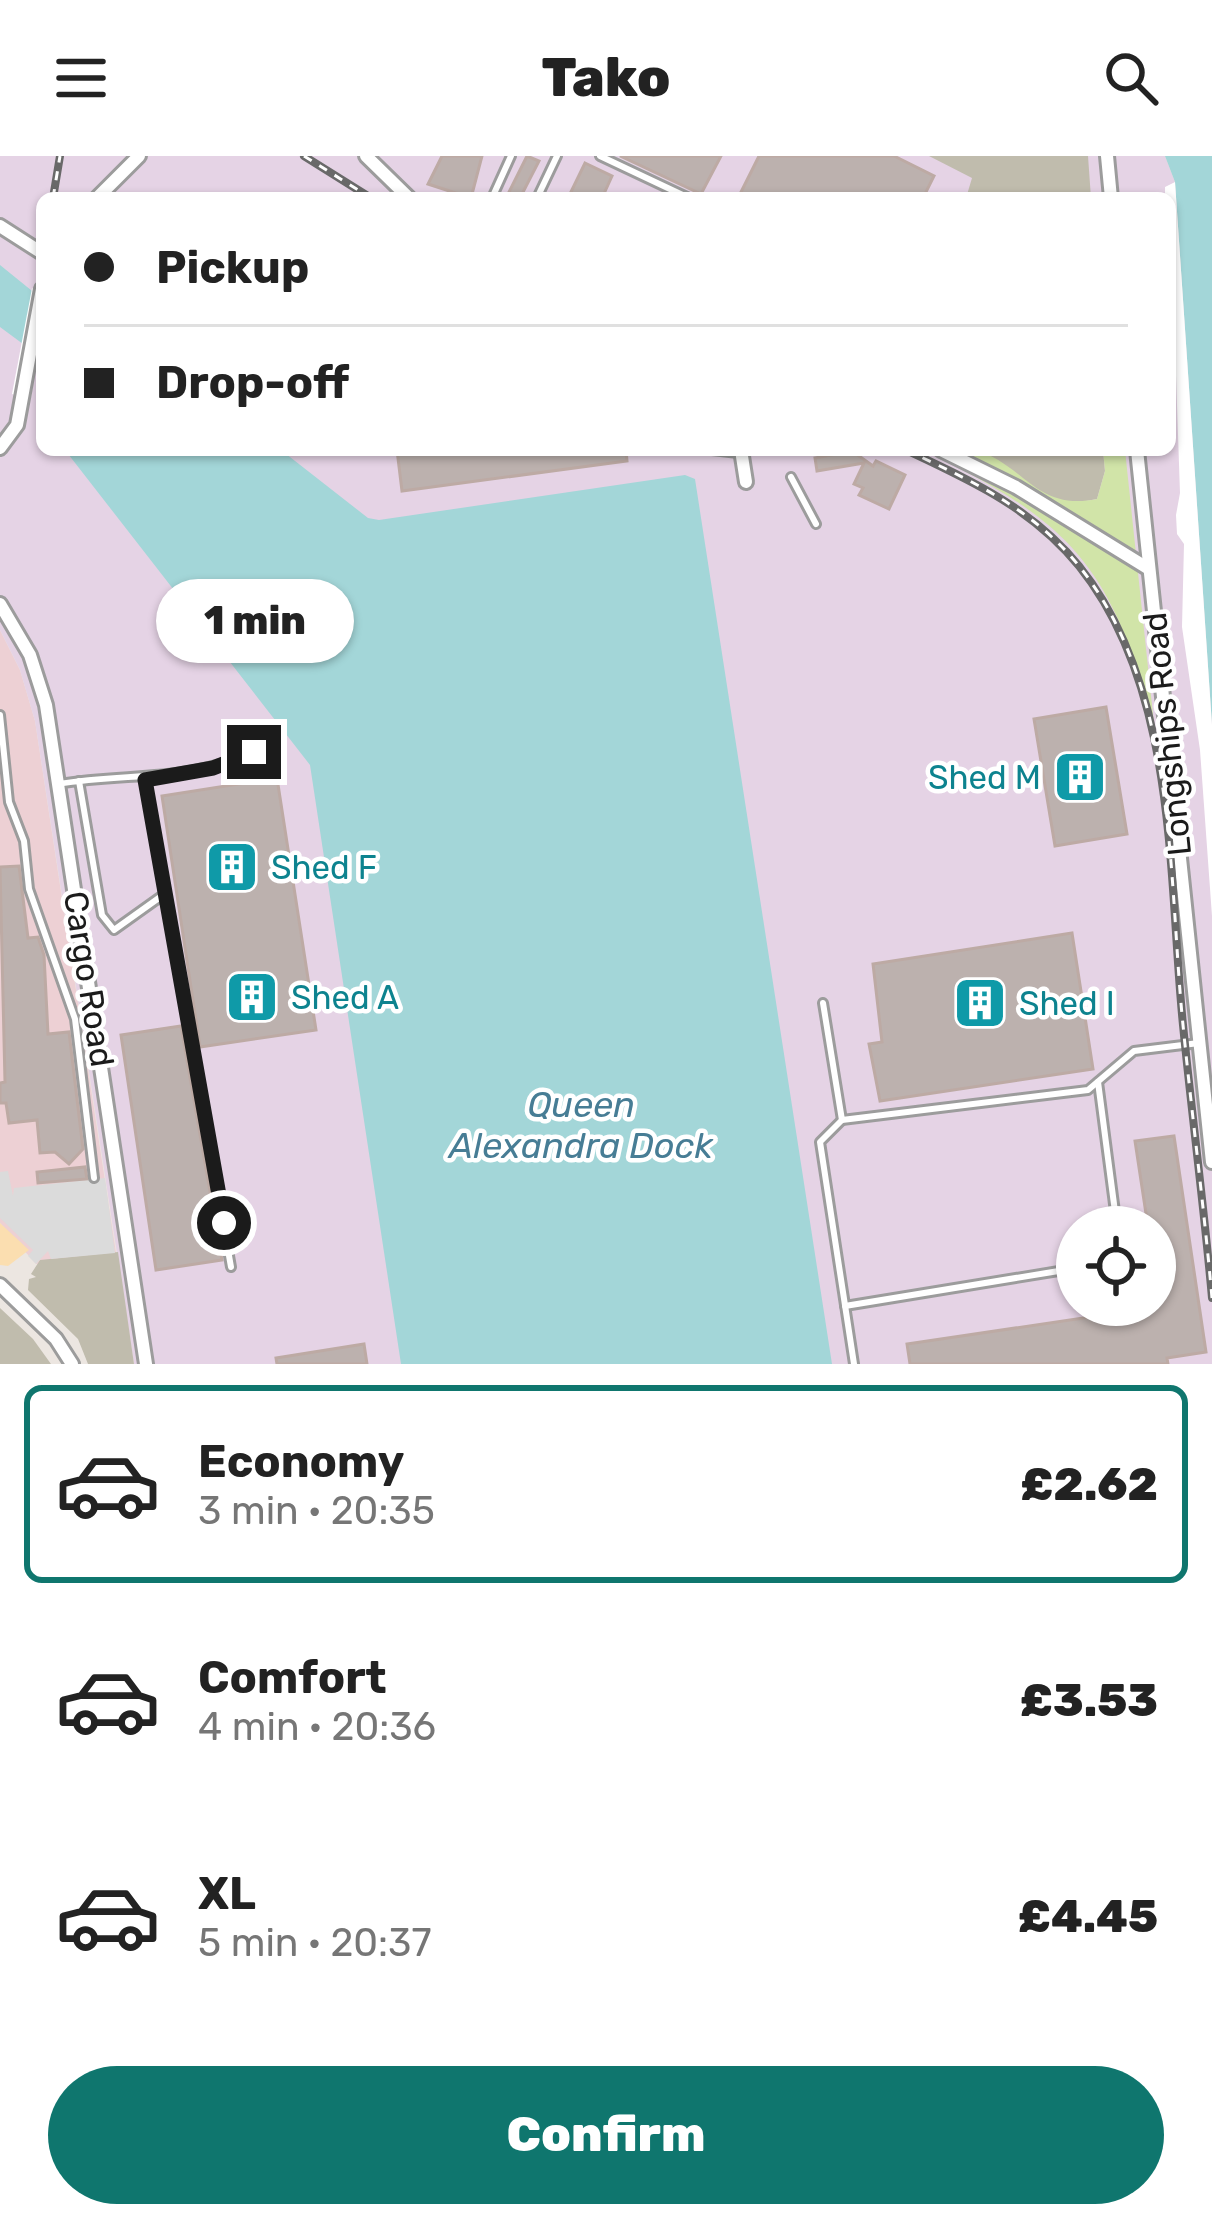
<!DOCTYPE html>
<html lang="en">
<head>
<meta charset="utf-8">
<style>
	:root { --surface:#fff; --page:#f2f2f2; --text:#222; --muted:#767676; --line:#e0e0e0; --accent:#0f766e }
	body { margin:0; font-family:Rubik,sans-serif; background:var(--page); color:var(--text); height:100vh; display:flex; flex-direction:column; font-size:45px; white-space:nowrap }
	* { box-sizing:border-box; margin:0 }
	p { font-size:39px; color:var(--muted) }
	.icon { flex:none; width:66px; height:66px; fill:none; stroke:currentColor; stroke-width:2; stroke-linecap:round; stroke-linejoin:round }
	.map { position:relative; height:1208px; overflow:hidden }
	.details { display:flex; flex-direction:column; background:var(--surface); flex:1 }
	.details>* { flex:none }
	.hud { position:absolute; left:36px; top:36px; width:1140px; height:264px; border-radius:18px; box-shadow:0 3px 9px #0004; display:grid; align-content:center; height:264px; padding:0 48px; background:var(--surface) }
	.buttons { position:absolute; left:1056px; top:1050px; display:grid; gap:24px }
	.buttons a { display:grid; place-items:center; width:120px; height:120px; border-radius:50%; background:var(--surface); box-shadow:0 3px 9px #0004; font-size:60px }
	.end { position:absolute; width:54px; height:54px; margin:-27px; border:15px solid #1b1b1b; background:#fff; box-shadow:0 0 0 6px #fff }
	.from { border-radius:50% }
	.bubble { position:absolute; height:84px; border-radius:42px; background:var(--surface); box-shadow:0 3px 9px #0004; font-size:39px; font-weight:800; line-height:84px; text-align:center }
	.hud b { display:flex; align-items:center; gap:42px; height:114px; font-size:45px }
	.hud b+b { border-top:3px solid var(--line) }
	.hud i { width:30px; height:30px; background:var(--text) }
	ul { padding:21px 0 0; list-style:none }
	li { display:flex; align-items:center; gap:36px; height:198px; margin:0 24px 18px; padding:0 24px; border:6px solid transparent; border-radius:18px }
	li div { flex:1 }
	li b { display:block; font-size:45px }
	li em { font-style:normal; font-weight:800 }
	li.selected { border-color:var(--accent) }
	li>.icon { width:108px; height:108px; stroke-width:1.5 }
	.action { display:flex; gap:24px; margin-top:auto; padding:24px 48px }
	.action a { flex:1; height:138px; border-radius:72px; background:var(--accent); color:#fff; font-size:48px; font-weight:800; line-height:138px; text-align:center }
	header { display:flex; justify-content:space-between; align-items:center; height:156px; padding:0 48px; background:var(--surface); font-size:54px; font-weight:800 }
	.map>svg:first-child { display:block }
	.commercial { fill:#edd0d4 }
	.industrial { fill:#e5d3e5; fill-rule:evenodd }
	.construction { fill:#c0bcad }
	.grass { fill:#d1e4a8 }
	.sand { fill:#fbdeb0 }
	.parking { fill:#dbdbdb }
	.water { fill:#a3d6d8 }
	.pier { fill:#fff }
	.building { fill:#bcb1ae; stroke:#bdaaa4; stroke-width:3 }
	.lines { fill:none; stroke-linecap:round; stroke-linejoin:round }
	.lane-casing { stroke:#9c9c9c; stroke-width:12 }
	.street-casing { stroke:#9c9c9c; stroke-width:18 }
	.lane { stroke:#fff; stroke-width:6 }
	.street { stroke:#fff; stroke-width:12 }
	.rail-casing { stroke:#696969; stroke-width:8 }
	.rail { stroke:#fff; stroke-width:3; stroke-dasharray:9; stroke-linecap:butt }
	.route { stroke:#1b1b1b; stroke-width:15 }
	.labels { text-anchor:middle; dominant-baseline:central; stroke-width:9; stroke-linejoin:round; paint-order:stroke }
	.street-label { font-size:33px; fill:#1b1b1b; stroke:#fff }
	.culture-label { font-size:33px; fill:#0d838f; stroke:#fff; text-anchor:start }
	.water-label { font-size:36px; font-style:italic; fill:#477d95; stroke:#fff }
</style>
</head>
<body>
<header><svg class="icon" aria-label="menu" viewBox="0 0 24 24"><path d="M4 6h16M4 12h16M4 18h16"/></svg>Tako<svg class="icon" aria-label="search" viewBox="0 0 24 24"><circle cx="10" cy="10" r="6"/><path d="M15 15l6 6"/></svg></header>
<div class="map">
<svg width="1212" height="1208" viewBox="0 0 1212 1208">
	<rect width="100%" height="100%" fill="#ece6e1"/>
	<path class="commercial" d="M0 474 20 514 35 565 116 1097 36 1108 0 1067Z"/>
	<path class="industrial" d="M0 0H1165L1175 26 1212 569V1208H134L35 565 20 514 0 474ZM42 42H1170V294H42ZM1077 1071H1155V1149H1077Z"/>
	<g class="construction">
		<path d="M929 0H1088L1091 42H966L972 22Z"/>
		<path d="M975 294H1103L1105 315 1097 343 1075 347 1051 343Z"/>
		<path d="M118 1096 134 1208H88L78 1183 28 1134 29 1123 36 1121 31 1118 40 1104Z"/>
		<path d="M0 1152 33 1183 51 1208H0Z"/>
	</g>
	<path class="grass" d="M923 294C938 294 958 291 973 294 1023 305 1034 356 1097 343L1105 315 1103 294H1125L1154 568C1110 408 1071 366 923 294Z"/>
	<path class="sand" d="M0 1067 29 1094 8 1110 0 1109Z"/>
	<path class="parking" d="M8 1015 13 1040 14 1032 105 1022 115 1097 51 1103 48 1095 36 1108 28 1100 33 1094 0 1062V1016Z"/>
	<g class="water">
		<path d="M1165 0H1212V569L1175 26Z"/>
		<path d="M0 109 42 143V202L0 171Z"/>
		<path d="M65 294H281L368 362 379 364 685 319 695 323 832 1208H401L310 609Z"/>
	</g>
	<g class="pier">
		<path d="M1175 26 1212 569V760L1200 594 1182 471 1184 388 1177 378 1176 359 1180 337 1170 42H1165V31Z"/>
		<path d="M32 132 42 140V173L31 241 24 242 12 238Z"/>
	</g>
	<g class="building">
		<path d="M442 0H482L471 42 428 28Z"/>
		<path d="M527 0 539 5 520 42H506Z"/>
		<path d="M620 0H721L701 38Z"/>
		<path d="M759 0H894L934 20 923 42H738Z"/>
		<path d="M585 7 612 20 602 42H568Z"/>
		<path d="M397 294H626L627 305 402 335Z"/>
		<path d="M852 295 873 310 876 305 905 319 889 353 859 339 863 332 854 328 864 307 817 315 815 302Z"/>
		<path d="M1106 551 1127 678 1055 690 1034 563Z"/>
		<path d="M277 622 316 874 200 891 162 640Z"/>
		<path d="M19 710 28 782 38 781 44 799 48 878 69 876 83 993 69 1008 55 996 40 997 37 964 9 967 6 947H0V927L5 926 0 711Z"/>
		<path d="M1072 777 1093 913 880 945 869 888 882 886 873 808Z"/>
		<path d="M181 870 222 1104 156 1114 121 879Z"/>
		<path d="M1174 980 1206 1196 1167 1202 1168 1208H910L907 1188 1117 1157 1115 1149H1155V1071H1148L1135 985Z"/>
		<path d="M85 1011 87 1023 38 1027 37 1016Z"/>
		<path d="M364 1188 367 1208H277L276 1202Z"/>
	</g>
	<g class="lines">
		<g class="lane-casing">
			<g id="lane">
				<path d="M600 0 689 42"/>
				<path d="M492 42 511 0"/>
				<path d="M537 42 557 0"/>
				<path d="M712 294 738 297"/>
				<path d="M791 321 816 368"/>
				<path d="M0 559 9 646 24 685 29 733 75 863 94 1022"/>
				<path d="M145 624 231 1111"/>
				<path d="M79 625 102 759 114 774 163 739"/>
				<path d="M58 628C133 616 179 627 254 596"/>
				<path d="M823 847 842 964 1088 934 1134 895 1199 887"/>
				<path d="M1098 926 1117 1071"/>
				<path d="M841 965 820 986 854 1208"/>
				<path d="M845 1150 1077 1112"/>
			</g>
		</g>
		<g class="street-casing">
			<g id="street">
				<path d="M366 0 409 42"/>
				<path d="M1107 0 1111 42"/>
				<path d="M97 42 139 0"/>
				<path d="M0 70 42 97"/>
				<path d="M0 292 17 269 42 133"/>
				<path d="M741 294 746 326"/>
				<path d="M941 294 1016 331 1149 413"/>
				<path d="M1137 294 1212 1006"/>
				<path d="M0 448 30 499 46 549 146 1208"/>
				<path d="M0 1129 56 1183 72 1208"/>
			</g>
		</g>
		<use href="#lane" class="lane"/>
		<use href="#street" class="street"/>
		<g class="rail-casing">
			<g id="rail">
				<path d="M304 0 371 42"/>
				<path d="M53 42 60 0"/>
				<path d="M906 294C972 325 1032 352 1079 410 1178 533 1168 720 1183 869 1192 960 1204 1051 1212 1142"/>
			</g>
		</g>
		<use href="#rail" class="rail"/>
	</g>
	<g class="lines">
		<path class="route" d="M224 1067 145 624 213 612 254 596"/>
	</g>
	<defs>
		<g id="building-square" transform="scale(2.7)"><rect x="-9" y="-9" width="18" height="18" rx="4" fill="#0f9aa8" stroke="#fff"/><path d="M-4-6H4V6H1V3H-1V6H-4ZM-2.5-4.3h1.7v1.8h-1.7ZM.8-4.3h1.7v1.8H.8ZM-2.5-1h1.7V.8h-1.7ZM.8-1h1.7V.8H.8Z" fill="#fff"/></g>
	</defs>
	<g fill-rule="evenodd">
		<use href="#building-square" x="1080" y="621"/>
		<use href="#building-square" x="232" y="711"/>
		<use href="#building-square" x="252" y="841"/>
		<use href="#building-square" x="980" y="847"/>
	</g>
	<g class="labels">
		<g class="street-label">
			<text transform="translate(1167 578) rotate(-96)">Longships Road</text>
			<text transform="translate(89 823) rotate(81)">Cargo Road</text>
		</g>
		<g class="culture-label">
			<text x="1041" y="621" text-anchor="end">Shed M</text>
			<text x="271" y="711">Shed F</text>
			<text x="291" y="841">Shed A</text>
			<text x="1019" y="847">Shed I</text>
		</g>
		<g class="water-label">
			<text x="581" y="948">Queen<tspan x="581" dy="41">Alexandra Dock</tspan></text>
		</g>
	</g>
</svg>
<div class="buttons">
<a><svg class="icon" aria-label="locate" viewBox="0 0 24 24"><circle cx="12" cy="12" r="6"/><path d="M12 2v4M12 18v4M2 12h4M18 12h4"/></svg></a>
</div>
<i class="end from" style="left:224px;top:1067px"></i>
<i class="end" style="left:254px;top:596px"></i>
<div class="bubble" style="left:156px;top:423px;width:198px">1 min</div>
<div class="hud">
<b><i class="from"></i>Pickup</b>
<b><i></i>Drop-off</b>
</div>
</div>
<section class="details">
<ul>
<li class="selected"><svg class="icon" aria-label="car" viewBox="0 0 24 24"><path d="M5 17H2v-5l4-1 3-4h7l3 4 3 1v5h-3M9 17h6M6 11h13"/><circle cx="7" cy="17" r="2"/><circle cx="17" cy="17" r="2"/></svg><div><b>Economy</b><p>3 min · 20:35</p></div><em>£2.62</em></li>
<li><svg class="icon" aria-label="car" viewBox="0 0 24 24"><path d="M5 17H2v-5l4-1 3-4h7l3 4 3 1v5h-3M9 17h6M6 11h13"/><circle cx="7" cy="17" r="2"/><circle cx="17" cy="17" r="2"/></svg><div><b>Comfort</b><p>4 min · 20:36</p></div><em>£3.53</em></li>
<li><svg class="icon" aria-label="car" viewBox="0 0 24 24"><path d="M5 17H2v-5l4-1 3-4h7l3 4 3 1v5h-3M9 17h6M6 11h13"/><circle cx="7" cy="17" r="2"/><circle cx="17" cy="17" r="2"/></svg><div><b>XL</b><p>5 min · 20:37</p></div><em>£4.45</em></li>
</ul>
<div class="action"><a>Confirm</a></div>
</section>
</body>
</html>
